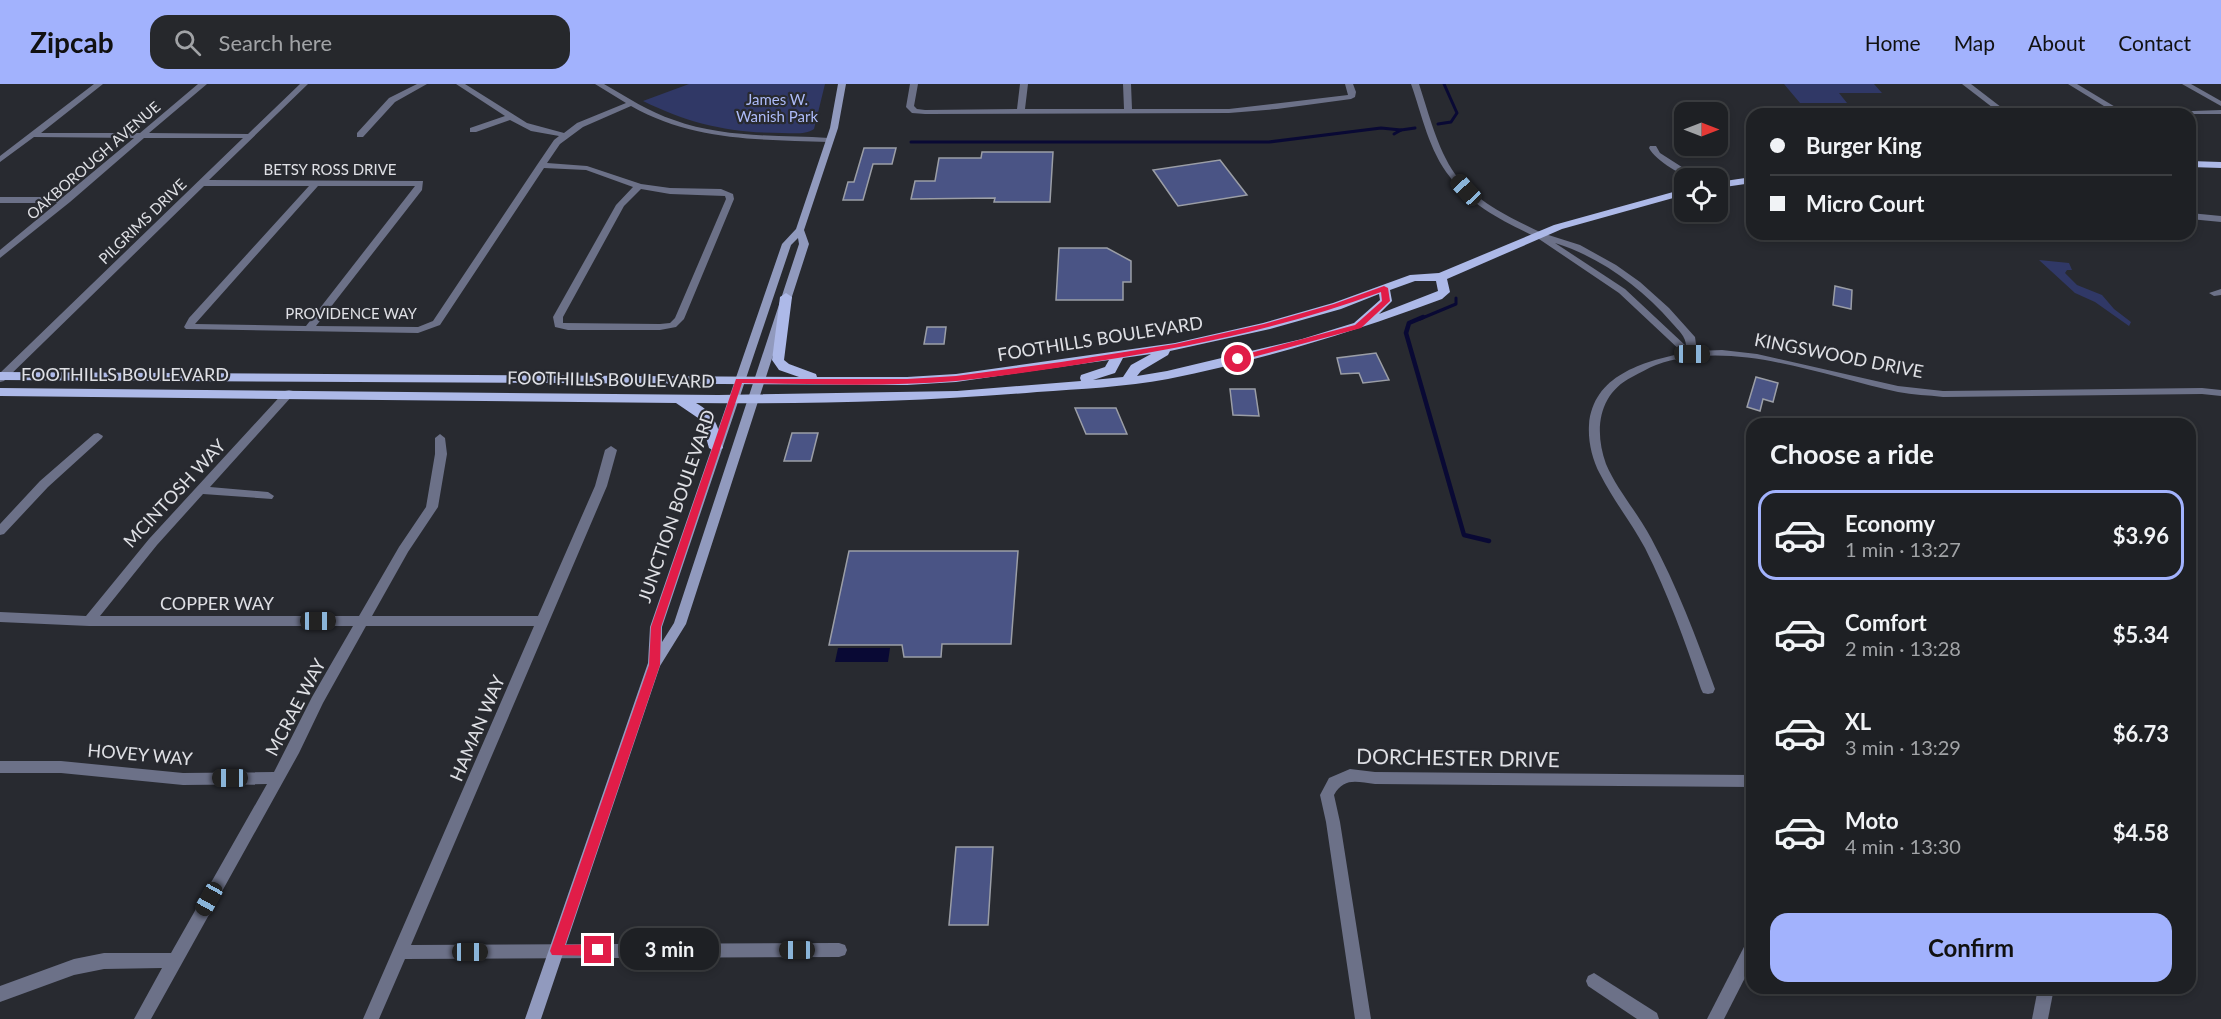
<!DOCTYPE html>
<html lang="en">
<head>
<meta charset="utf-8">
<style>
	:root { --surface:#1e2024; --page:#26282c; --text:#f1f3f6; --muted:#a1a3a6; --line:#3c3e41; --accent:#a2b2fd }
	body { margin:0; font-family:Lato,sans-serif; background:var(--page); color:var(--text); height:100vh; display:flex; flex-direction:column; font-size:22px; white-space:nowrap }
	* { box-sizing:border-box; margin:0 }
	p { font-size:20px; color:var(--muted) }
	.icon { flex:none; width:33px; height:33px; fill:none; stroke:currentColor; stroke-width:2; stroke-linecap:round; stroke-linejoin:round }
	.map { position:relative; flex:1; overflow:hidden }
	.sheet { position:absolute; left:1746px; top:334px; width:450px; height:576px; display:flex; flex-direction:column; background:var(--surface); border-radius:18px; box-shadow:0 3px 9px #0003,0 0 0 2px var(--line) }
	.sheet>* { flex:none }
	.guide { position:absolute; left:1746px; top:24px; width:450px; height:132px; border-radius:18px; box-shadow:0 3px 9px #0003,0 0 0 2px var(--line); display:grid; align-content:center; height:132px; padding:0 24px; background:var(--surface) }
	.needle { width:39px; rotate:90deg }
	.buttons { position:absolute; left:1674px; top:18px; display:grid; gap:12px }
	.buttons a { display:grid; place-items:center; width:54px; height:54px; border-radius:12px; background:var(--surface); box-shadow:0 3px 9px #0003,0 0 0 2px var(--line); font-size:30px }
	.end { position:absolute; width:27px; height:27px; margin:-14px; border:8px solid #e11d48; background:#fff; box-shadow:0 0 0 3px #fff }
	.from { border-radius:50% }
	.bubble { position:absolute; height:42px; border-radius:18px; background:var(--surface); box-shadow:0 3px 9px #0003,0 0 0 2px var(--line); font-size:20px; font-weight:700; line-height:42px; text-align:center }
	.car { position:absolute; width:18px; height:36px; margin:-18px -9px; border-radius:8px; box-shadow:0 0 4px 2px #0007; background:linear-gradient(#222 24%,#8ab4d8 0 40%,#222 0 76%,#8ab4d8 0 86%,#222 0) }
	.guide b { display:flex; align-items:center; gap:21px; height:57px; font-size:22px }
	.guide b+b { border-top:2px solid var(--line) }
	.guide i { width:15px; height:15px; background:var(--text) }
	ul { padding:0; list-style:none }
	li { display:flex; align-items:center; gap:18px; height:90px; margin:0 12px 9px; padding:0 12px; border:3px solid transparent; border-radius:18px }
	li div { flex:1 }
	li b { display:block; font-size:22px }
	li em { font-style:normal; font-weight:700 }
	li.on { border-color:var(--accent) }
	li>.icon { width:54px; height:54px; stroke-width:1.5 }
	h2 { padding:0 24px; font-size:27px; line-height:72px }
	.button { display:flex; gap:12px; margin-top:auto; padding:12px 24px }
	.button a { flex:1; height:69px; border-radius:18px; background:var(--accent); color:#111; font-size:24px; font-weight:700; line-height:69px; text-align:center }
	header { display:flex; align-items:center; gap:36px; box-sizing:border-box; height:84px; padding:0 30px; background:var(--accent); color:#111 }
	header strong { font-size:28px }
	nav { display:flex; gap:33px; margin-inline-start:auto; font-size:21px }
	.search { width:420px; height:54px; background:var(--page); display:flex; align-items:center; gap:15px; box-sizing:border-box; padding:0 21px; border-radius:18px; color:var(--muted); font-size:22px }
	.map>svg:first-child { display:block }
	.green { fill:#303866 }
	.water { fill:#090934 }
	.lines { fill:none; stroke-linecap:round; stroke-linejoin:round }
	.stream-far1 { stroke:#090934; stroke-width:3 }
	.stream { stroke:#090934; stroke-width:4.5 }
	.building { fill:#4a5485; stroke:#9b9ea6; stroke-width:1.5 }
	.minor { fill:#6c7188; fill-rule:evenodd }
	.tertiary { fill:#6c7188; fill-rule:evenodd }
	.secondary { fill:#919abe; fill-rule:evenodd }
	.primary { fill:#adb9e8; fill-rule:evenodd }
	.route { fill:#e11d48 }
	.labels { text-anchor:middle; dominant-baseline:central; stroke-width:4.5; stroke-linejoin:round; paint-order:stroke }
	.far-park-label { font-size:15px; fill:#adbbf8; stroke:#282a30 }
	.far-street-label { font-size:15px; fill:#dfe0e5; stroke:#282a30 }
	.street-label { font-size:18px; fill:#dfe0e5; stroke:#282a30 }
	.near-street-label { font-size:21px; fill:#dfe0e5; stroke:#282a30 }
</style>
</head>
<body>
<header>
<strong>Zipcab</strong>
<div class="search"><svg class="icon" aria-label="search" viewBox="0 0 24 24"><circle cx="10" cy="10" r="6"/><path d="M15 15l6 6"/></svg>Search here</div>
<nav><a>Home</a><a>Map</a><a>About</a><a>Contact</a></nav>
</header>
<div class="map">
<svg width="2221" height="935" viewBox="0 0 2221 935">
	<rect width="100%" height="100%" fill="#282a30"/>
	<g class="green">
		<path d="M689 0H825L814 45C805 51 793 49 782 49 730 49 690 40 643 17Z"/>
		<path d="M1784 0H1874L1882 9H1839L1847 19H1800Z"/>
		<path d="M2039 176 2069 179 2072 186H2067L2065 189 2077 201 2102 211 2114 225 2131 238 2129 242 2095 218 2075 209Z"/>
	</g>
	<path class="water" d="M838 564H890L888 578H835Z"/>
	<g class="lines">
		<g class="stream-far1">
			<path d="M1438 40 1451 38 1457 29 1444 0"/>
			<path d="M1394 50 1401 46 1415 44"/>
			<path d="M911 58H1269L1381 44 1401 46"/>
			<path d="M1420 235 1456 220V214"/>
		</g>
		<path class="stream" d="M1423 233 1409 239 1406 249 1464 451 1489 457"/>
	</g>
	<g class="building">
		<path d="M864 64H896L892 80H873L863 116H843L848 98H854Z"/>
		<path d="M982 68H1053L1050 118H994L995 114 911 115 915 97H935L939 74H981Z"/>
		<path d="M1220 76 1247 111 1178 122 1153 86Z"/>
		<path d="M1059 164H1107L1131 177V198H1123V216H1056Z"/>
		<path d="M1835 202 1852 206 1851 225 1833 221Z"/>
		<path d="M927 243H946L944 260H924Z"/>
		<path d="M1376 269 1389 296 1363 299 1359 289 1341 290 1337 274Z"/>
		<path d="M1756 293 1778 299 1773 318 1763 315 1760 327 1747 323Z"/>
		<path d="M1230 305H1255L1259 332 1233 331Z"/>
		<path d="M1075 324H1116L1127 350H1086Z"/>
		<path d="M792 349H818L811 377H784Z"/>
		<path d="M849 467H1018L1011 560H942L941 573H904L902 561H829Z"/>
		<path d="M956 763H993L988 841H949Z"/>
	</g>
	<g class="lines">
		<g class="minor">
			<path d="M94 0H103L41 49H140L198 0H207L149 49 248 50 300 0H308L209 96 423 97 422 106 316 242 418 243 433 237 537 81 554 56 559 52 531 47 510 36 476 48H470V44L505 32 456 0H465L527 39 564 49 577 39 626 19 595 0H604C627 13 649 28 674 36 723 54 777 51 829 54L833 56 829 58C758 55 695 58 631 22L583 43 560 60 547 79 587 82 641 100 670 104 721 105 733 110 734 115 684 235 676 243 660 246H568L555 243 553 233 616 121 633 103 586 86 544 84 440 241 418 249 186 245 184 243 189 234 309 102H204L4 297 0 298V289L243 54H144L70 118 0 174V166L57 119H0V113H63L134 54 34 53 0 78V72ZM318 102H415L306 242 195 240ZM641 105 670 110 725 112 726 115 675 234 670 239 660 240 563 239V233L624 122Z"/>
			<path d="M417 0H427L395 18 363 53H357V49L389 14Z"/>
			<path d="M910 0H918L914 22 917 25 925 26 1017 25 1020 0H1028L1025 25H1124L1123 0H1131L1132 25H1229L1348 11 1345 0H1353L1356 8 1355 13 1351 15 1277 25 1229 29 925 30 912 29 906 23Z"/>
			<path d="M1962 0H1971L2010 30H2001Z"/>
			<path d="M2068 0H2077L2127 30H2117Z"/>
			<path d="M2182 0H2191L2221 17V22Z"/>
			<path d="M2221 26V30H2161L2165 28Z"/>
			<path d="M1650 62H1656L1660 69 1699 94C1685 95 1656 77 1649 64Z"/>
			<path d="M2190 129 2221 132V138L2190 135Z"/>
			<path d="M1539 148 1580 161 1616 181 1640 198 1669 224 1695 253 1697 267 1722 266 1757 270 1898 302 1943 307 2202 304 2221 306V312L2202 310 1943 313C1928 311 1913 311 1898 308 1823 292 1732 254 1656 281 1648 284 1640 289 1632 293 1598 310 1594 347 1606 380 1617 406 1638 429 1651 454 1677 502 1696 553 1715 605L1713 609 1708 610 1703 609 1701 605C1685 557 1668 510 1645 464 1631 438 1613 416 1600 390 1592 375 1588 357 1589 341 1593 291 1643 278 1683 269L1619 209 1536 153 1535 151ZM1555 159C1600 173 1641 203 1672 239 1678 246 1686 252 1686 262L1625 205Z"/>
			<path d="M2221 205V211L2214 212 2209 209Z"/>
			<path d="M289 306 293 307 294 309 293 311 210 403 268 408 274 412 272 415 203 410 157 461 100 532H359L399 463 426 423 435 370V354L440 350 445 354 447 370 438 423 408 468 372 532H538L595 402 605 366 611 362 617 366 607 402 411 861 839 859 845 861 847 866 845 871 839 873 405 875 379 935H363L534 542H366L323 619 299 669 151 935H134L162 884 104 885 74 891 0 918V902L74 875 104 869H171L267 700 183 701 61 689H0V677H61L183 689 274 688 312 613 353 542H89L0 538V528L86 532 149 455 285 307Z"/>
			<path d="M98 349 103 352 102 354 48 403 4 450 0 451V440L40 397 94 350Z"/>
			<path d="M1350 685 1375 688 1752 691V703L1375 700C1357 698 1344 693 1334 711L1340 738 1371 935H1355L1326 738 1320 711 1329 694Z"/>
			<path d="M1752 857V880L1724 935H1707L1746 859Z"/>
			<path d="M1594 889 1657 929 1659 935H1637L1588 902 1586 897 1588 892Z"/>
			<path d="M2038 904H2054L2048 935H2032Z"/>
		</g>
		<path class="tertiary" d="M1411 0H1419C1429 30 1437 64 1455 90 1476 118 1511 134 1542 149V153H1536C1505 138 1471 122 1450 93 1429 67 1422 31 1411 0Z"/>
		<path class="secondary" d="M838 0H846L838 44 804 146 809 160 686 540 660 582 541 935H525L648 579 650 543 782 160 796 145 830 44ZM798 154 799 160 674 539 662 558V543L791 161Z"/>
		<g class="primary">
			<path d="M2190 77 2221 78V84L2190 83Z"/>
			<path d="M1752 93V99L1718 104V98Z"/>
			<path d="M1684 105V111L1562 145 1447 195 1450 208 1442 215C1353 248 1262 276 1168 295 1125 303 1080 305 1037 308 924 318 809 320 696 319 715 329 719 344 723 364L716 368 709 364 701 336 676 319 0 312V304L718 311 957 307 1081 297 1080 294 1081 291 1105 283 1109 276 956 298 907 301 0 296V288L799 293 779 286 772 276 780 213 786 209 792 213 784 276 789 280 816 290 817 293H907L956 290 1175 259 1263 239 1333 219 1410 191 1439 189 1554 141ZM1415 197H1436L1438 207 1379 230 1392 217 1390 206ZM1379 210 1380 216 1354 239 1302 255 1167 287 1137 292 1141 287 1168 271 1170 267 1270 245 1341 225ZM1151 270 1131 281 1123 293 1093 296 1115 289 1123 274Z"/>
		</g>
	</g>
	<path class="route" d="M1384 202 1388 204 1390 217 1361 244 1238 277H1235V273L1355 241 1382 217 1381 208C1289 242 1195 262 1099 277 1052 285 1004 292 956 297 885 303 813 300 742 299L661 543 660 581 565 861 598 860 603 862 605 866 603 870 598 872 552 871 550 867 649 581 651 543 736 295H907L956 292 1061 278 1175 260 1264 240 1334 220Z"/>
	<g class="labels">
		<g class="far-park-label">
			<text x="777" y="15">James W.<tspan x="777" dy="17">Wanish Park</tspan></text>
		</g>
		<g class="far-street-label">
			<text transform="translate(93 76) rotate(-41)">OAKBOROUGH AVENUE</text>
			<text x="330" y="85">BETSY ROSS DRIVE</text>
			<text transform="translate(142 137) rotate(-44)">PILGRIMS DRIVE</text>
			<text x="351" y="229">PROVIDENCE WAY</text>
		</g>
		<g class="street-label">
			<text transform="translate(1100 254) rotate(-9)">FOOTHILLS BOULEVARD</text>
			<text transform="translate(1839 271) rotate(11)">KINGSWOOD DRIVE</text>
			<text x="125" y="290">FOOTHILLS BOULEVARD</text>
			<text transform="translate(611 295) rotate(1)">FOOTHILLS BOULEVARD</text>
			<text transform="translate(174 409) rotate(-47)">MCINTOSH WAY</text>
			<text transform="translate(676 422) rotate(-71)">JUNCTION BOULEVARD</text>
			<text x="217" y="519">COPPER WAY</text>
			<text transform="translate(295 623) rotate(-62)">MCRAE WAY</text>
			<text transform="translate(477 644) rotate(-67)">HAMAN WAY</text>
			<text transform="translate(140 670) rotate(5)">HOVEY WAY</text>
		</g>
		<g class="near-street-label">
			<text transform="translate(1458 673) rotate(1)">DORCHESTER DRIVE</text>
		</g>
	</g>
</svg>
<div class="buttons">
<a><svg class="needle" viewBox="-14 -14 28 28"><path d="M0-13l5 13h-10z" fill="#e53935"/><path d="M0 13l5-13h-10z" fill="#a1a3a6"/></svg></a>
<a><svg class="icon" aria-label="locate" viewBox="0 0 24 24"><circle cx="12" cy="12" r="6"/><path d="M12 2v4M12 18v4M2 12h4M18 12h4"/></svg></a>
</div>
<i class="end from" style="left:1238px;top:275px"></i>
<i class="end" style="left:598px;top:866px"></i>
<div class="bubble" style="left:620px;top:844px;width:99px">3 min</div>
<i class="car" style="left:1466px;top:106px;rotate:317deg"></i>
<i class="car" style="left:1692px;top:270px;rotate:90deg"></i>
<i class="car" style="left:318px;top:537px;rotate:90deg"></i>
<i class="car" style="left:230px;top:694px;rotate:270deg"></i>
<i class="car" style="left:209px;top:815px;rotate:209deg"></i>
<i class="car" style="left:797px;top:866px;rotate:270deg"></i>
<i class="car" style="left:470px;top:868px;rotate:90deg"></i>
<div class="guide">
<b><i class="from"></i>Burger King</b>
<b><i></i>Micro Court</b>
</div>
<section class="sheet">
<h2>Choose a ride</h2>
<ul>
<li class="on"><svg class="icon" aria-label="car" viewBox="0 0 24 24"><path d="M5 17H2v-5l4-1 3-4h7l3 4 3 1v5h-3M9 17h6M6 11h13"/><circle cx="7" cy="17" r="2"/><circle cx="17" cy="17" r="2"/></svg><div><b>Economy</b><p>1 min · 13:27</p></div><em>$3.96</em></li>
<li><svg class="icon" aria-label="car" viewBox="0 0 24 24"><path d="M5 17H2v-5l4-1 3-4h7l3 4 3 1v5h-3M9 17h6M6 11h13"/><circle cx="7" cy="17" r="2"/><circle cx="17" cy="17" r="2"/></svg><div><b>Comfort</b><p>2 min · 13:28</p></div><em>$5.34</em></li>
<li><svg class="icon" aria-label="car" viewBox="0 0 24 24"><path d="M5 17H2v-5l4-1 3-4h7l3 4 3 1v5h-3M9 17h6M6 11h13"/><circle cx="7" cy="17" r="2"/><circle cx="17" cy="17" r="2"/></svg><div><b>XL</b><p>3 min · 13:29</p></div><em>$6.73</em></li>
<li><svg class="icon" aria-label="car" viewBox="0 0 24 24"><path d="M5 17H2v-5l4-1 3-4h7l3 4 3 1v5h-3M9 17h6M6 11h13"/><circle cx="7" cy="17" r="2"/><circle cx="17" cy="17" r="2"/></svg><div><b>Moto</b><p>4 min · 13:30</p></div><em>$4.58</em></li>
</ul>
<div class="button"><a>Confirm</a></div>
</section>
</div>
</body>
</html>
